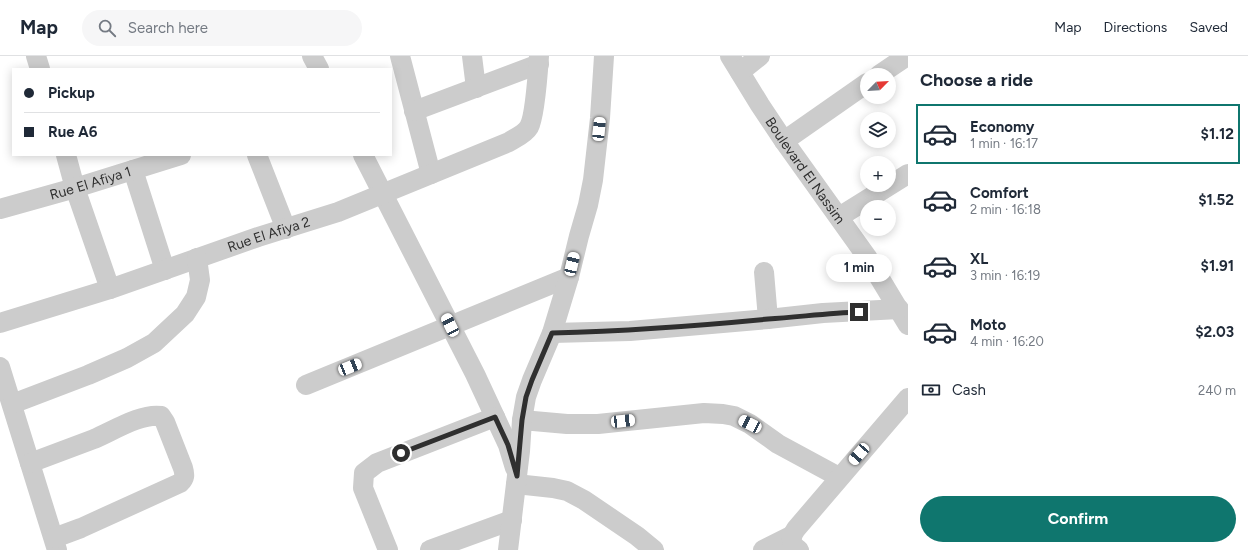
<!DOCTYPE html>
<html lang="en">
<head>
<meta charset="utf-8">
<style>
	:root { --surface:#fff; --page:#f6f6f7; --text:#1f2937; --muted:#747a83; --line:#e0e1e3; --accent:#0f766e }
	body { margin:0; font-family:Figtree,sans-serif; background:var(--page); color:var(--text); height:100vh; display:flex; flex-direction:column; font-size:15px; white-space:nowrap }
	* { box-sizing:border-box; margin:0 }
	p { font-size:13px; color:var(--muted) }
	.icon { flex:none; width:22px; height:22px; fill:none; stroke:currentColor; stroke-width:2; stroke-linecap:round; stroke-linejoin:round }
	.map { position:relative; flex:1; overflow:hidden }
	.drawer { display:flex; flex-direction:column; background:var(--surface); width:340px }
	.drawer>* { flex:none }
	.guide { position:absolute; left:12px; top:12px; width:380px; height:88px; border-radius:0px; box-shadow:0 2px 10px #0003; display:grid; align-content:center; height:88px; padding:0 12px; background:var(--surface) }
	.needle { width:26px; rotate:66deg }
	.fabs { position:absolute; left:860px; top:12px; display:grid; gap:8px }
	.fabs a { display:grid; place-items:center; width:36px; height:36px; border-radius:50%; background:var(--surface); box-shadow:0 2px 10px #0003; font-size:20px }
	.end { position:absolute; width:18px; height:18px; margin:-9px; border:5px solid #2f2f2f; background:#fff; box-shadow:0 0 0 2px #fff }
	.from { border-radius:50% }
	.bubble { position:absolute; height:28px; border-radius:14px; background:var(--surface); box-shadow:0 2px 10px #0003; font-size:13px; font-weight:700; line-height:28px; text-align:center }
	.car { position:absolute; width:12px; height:24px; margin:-12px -6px; border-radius:5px; box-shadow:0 0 3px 1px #0007; background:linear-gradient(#fff 24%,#345 0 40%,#fff 0 76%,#345 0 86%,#fff 0) }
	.guide b { display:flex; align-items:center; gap:14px; height:38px; font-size:15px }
	.guide b+b { border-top:1px solid var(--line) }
	.guide i { width:10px; height:10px; background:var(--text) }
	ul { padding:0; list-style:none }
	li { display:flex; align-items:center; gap:12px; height:60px; margin:0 8px 6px; padding:0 4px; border:2px solid transparent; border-radius:0px }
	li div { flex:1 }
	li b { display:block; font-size:15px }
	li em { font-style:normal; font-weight:700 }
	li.current { border-color:var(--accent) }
	li>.icon { width:36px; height:36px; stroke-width:1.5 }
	h2 { padding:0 12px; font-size:18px; line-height:48px }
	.pay { display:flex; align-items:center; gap:10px; height:44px; padding:0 12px; font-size:15px }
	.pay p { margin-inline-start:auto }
	.cta { display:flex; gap:8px; margin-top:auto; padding:8px 12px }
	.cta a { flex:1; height:46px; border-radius:24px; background:var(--accent); color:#fff; font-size:16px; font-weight:700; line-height:46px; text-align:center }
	header { display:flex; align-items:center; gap:24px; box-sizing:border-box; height:56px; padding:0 20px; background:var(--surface); border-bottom:1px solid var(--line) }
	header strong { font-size:19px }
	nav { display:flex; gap:22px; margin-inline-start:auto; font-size:14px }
	.search { width:280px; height:36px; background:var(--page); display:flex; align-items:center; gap:10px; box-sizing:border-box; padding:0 14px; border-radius:22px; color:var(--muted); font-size:15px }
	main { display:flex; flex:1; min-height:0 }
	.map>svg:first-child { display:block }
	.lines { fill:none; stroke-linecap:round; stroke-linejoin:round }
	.minor { stroke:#ccc; stroke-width:20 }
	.route { stroke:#2f2f2f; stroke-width:5 }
	.labels { text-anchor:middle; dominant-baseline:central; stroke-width:4; stroke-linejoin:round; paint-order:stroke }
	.street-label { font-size:14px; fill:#2f2f2f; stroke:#fff }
</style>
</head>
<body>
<header>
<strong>Map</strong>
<div class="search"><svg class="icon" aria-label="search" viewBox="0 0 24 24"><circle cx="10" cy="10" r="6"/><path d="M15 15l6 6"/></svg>Search here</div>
<nav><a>Map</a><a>Directions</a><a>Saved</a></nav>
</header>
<main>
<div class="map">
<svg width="908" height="494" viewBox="0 0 908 494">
	<rect width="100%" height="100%" fill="#fff"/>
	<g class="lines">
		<g class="minor">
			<path d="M36 0 40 13"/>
			<path d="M312 0 319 13"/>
			<path d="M400 0 431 118"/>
			<path d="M472 0 476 32"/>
			<path id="s1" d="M730 0 760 49 784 85 867 201 908 269"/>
			<path d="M740 16 760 0"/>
			<path d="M879 19 907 0"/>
			<path d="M414 55 539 8"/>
			<path d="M784 85 867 27"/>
			<path d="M66 99 75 132 110 233"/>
			<path d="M257 99 286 173"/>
			<path d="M363 99 475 318 508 389 515 412"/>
			<path d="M133 114 165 214"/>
			<path id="s2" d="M0 153 75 132 181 99"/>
			<path d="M839 161 908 118"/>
			<path d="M764 216 768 263"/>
			<path id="s3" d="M0 267 110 233 258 181 338 156 509 86C515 82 525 78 529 71 535 60 538 15 539 0"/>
			<path d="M552 277 630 275 768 263 823 257 899 253"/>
			<path d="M0 311 57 494"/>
			<path d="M306 329 569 221"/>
			<path d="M12 348 88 319 127 302 154 287 185 258 196 241 200 224 197 202"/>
			<path d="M522 364 567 368H598L704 357 723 358 734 360 750 368 778 388 839 421"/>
			<path d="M30 407C51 399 73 391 94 383 113 375 141 357 161 360L165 366 183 412C185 419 185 422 180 427L81 472 54 482"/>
			<path d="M516 428 553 432 567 435 584 444 637 480 654 494"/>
			<path d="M388 494 363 432 364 417 377 407 495 361"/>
			<path d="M430 494 512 464"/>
			<path d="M508 494 520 395 522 364 526 341 532 324 552 277 569 221 579 180 588 149 593 124 600 62 604 0"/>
			<path d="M763 494 791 480"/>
			<path d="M799 494C790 488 790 482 796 473L908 342"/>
		</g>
	</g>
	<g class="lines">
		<path class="route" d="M401 397 495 361 508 389 517 420 522 364 526 341 532 324 552 277C624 275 696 270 768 263 799 261 829 257 859 256"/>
	</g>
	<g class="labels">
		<g class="street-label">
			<text stroke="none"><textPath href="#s1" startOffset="137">Boulevard El Nassim</textPath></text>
			<text stroke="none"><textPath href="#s2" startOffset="94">Rue El Afiya 1</textPath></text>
			<text stroke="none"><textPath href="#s3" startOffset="283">Rue El Afiya 2</textPath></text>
		</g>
	</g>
</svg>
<div class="fabs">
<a><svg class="needle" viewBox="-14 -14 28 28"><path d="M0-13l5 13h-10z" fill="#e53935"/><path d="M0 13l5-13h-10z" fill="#747a83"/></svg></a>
<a><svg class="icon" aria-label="layers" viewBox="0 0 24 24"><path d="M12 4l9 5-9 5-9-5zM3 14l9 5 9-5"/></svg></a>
<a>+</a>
<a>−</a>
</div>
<i class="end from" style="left:401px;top:397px"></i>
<i class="end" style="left:859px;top:256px"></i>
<div class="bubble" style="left:826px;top:198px;width:66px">1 min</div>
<i class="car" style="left:599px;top:73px;rotate:6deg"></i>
<i class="car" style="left:572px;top:208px;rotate:13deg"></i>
<i class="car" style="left:450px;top:269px;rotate:334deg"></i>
<i class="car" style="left:350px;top:311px;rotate:68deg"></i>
<i class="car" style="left:623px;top:365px;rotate:84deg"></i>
<i class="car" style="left:750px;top:368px;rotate:297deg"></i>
<i class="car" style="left:859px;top:398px;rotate:221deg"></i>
<div class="guide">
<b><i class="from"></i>Pickup</b>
<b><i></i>Rue A6</b>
</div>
</div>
<section class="drawer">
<h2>Choose a ride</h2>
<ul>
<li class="current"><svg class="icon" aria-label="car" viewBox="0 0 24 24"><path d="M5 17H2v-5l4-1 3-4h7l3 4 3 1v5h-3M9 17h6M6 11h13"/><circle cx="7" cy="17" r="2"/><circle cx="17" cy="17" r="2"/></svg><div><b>Economy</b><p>1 min · 16:17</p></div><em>$1.12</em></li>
<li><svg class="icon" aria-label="car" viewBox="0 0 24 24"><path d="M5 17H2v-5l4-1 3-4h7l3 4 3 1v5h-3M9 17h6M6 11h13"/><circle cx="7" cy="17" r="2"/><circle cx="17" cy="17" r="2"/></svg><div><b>Comfort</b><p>2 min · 16:18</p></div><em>$1.52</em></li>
<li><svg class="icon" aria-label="car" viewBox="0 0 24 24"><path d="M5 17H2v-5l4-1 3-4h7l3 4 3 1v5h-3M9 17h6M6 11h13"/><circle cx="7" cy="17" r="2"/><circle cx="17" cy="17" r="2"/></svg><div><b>XL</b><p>3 min · 16:19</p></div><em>$1.91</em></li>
<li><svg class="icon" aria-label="car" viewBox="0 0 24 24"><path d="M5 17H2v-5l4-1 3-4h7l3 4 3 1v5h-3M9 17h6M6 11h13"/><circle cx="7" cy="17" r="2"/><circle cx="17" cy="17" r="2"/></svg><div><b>Moto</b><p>4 min · 16:20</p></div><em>$2.03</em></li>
</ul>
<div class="pay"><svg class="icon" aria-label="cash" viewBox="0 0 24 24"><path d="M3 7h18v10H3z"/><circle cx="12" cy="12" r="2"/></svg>Cash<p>240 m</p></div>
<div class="cta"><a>Confirm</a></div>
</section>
</main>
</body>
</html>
